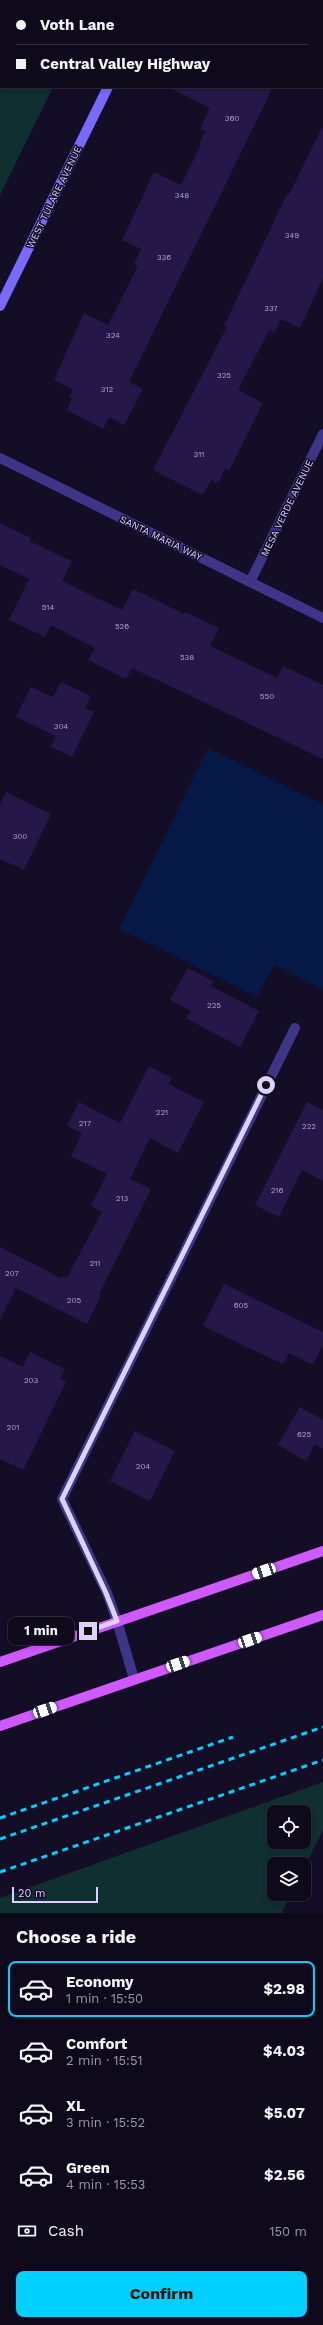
<!DOCTYPE html>
<html lang="en">
<head>
<meta charset="utf-8">
<style>
	:root { --surface:#0e0a1c; --page:#171325; --text:#f1f3f6; --muted:#9b9aa3; --line:#2e2b3b; --accent:#00d0fd }
	body { margin:0; font-family:"Work Sans",sans-serif; background:var(--page); color:var(--text); height:100vh; display:flex; flex-direction:column; font-size:15px; white-space:nowrap }
	* { box-sizing:border-box; margin:0 }
	p { font-size:13px; color:var(--muted) }
	.icon { flex:none; width:22px; height:22px; fill:none; stroke:currentColor; stroke-width:2; stroke-linecap:round; stroke-linejoin:round }
	.map { position:relative; height:1913px; overflow:hidden }
	.panel { display:flex; flex-direction:column; background:var(--surface); flex:1 }
	.panel>* { flex:none }
	.top-card { position:absolute; left:0px; top:0px; width:323px; height:88px; box-shadow:0 2px 6px #0003,0 0 0 1px var(--line); display:grid; align-content:center; height:88px; padding:0 16px; background:var(--surface) }
	.tools { position:absolute; left:267px; top:1805px; display:grid; gap:8px }
	.tools a { display:grid; place-items:center; width:44px; height:44px; border-radius:8px; background:var(--surface); box-shadow:0 2px 6px #0003,0 0 0 1px var(--line); font-size:20px }
	.scale { position:absolute; left:12px; bottom:10px; width:86px; box-sizing:border-box; padding-left:4px; border:2px solid #dbd2ff; border-top:0; font-size:11px; line-height:14px; white-space:nowrap; color:#dbd2ff; -webkit-text-stroke:3px #130d26; paint-order:stroke }
	.end { position:absolute; width:18px; height:18px; margin:-9px; border:5px solid #dbd2ff; background:#111; box-shadow:0 0 0 2px #111 }
	.from { border-radius:50% }
	.bubble { position:absolute; height:28px; border-radius:8px; background:var(--surface); box-shadow:0 2px 6px #0003,0 0 0 1px var(--line); font-size:13px; font-weight:700; line-height:28px; text-align:center }
	.car { position:absolute; width:12px; height:24px; margin:-12px -6px; border-radius:5px; box-shadow:0 0 3px 1px #0007; background:linear-gradient(#fff 24%,#345 0 40%,#fff 0 76%,#345 0 86%,#fff 0) }
	.top-card b { display:flex; align-items:center; gap:14px; height:38px; font-size:15px }
	.top-card b+b { border-top:1px solid var(--line) }
	.top-card i { width:10px; height:10px; background:var(--text) }
	ul { padding:0; list-style:none }
	li { display:flex; align-items:center; gap:12px; height:56px; margin:0 8px 6px; padding:0 8px; border:2px solid transparent; border-radius:8px }
	li div { flex:1 }
	li b { display:block; font-size:15px }
	li em { font-style:normal; font-weight:700 }
	li.on { border-color:var(--accent) }
	li>.icon { width:36px; height:36px; stroke-width:1.5 }
	h2 { padding:0 16px; font-size:18px; line-height:48px }
	.pay { display:flex; align-items:center; gap:10px; height:44px; padding:0 16px; font-size:15px }
	.pay p { margin-inline-start:auto }
	.button { display:flex; gap:8px; margin-top:auto; padding:8px 16px }
	.button a { flex:1; height:46px; border-radius:8px; background:var(--accent); color:#111; font-size:16px; font-weight:700; line-height:46px; text-align:center }
	.map>svg:first-child { display:block }
	.green { fill:#102f30; fill-rule:evenodd }
	.water { fill:#061846 }
	.building { fill:#251848 }
	.lines { fill:none; stroke-linecap:round; stroke-linejoin:round }
	.street { stroke:#3e3588; stroke-width:10 }
	.secondary { stroke:#7869ff; stroke-width:10 }
	.primary { stroke:#ce59ff; stroke-width:10 }
	.rail { stroke:#00d0fd; stroke-width:3; stroke-dasharray:6 5; stroke-linecap:butt }
	.route { stroke:#dbd2ff; stroke-width:5 }
	.labels { text-anchor:middle; dominant-baseline:central; stroke-width:3; stroke-linejoin:round; paint-order:stroke }
	.number-label { font-size:8px; fill:#aea4d1 }
	.street-label { font-size:10px; fill:#dbd2ff; stroke:#130d26 }
</style>
</head>
<body>
<div class="map">
<svg width="323" height="1913" viewBox="0 0 323 1913">
	<rect width="100%" height="100%" fill="#130d26"/>
	<g class="green">
		<path d="M0 0 82 1H1V87H53L0 195Z"/>
		<path d="M323 1782V1830L304 1868V1864H274V1894H291L282 1913H0V1898ZM274 1812H304V1842H274Z"/>
	</g>
	<path class="water" d="M208 748 323 804V989L274 965 257 997 119 929Z"/>
	<g class="building">
		<path d="M168 87H273L129 382 143 389 124 425 109 417 103 429 67 410 72 399 69 398 73 390 54 380 84 313 108 325 138 266 134 264 141 249 122 240 154 172 181 185 201 145 199 144 206 131 200 129 210 108Z"/>
		<path d="M323 126V278L300 328 281 319 274 333 269 330 238 390 263 403 229 471 225 469 218 483 211 480 203 495 153 470 227 327 224 326 287 194 289 195Z"/>
		<path d="M0 523 31 538 29 541 72 561 62 581 122 610 133 589 184 614 185 612 219 628 210 646 277 678 283 666 323 685V759L132 668 126 679 88 660 95 648 51 625 45 637 9 620 29 579 0 565Z"/>
		<path d="M61 682 91 696 85 708 94 712 72 757 51 747 56 736 16 717 31 687 53 697Z"/>
		<path d="M6 792 51 814 24 870 0 859V805Z"/>
		<path d="M188 968 213 981 211 986 259 1011 240 1047 186 1018 191 1011 170 1000Z"/>
		<path d="M149 1066 172 1078 168 1084 204 1102 178 1153 150 1138 130 1179 151 1189 99 1294 101 1295 87 1324 16 1288 0 1320V1247L61 1278 62 1276 67 1278 102 1212 91 1206 107 1174 71 1156 82 1133 67 1126 79 1102 120 1123Z"/>
		<path d="M307 1102 323 1110V1181L302 1170 279 1217 255 1205Z"/>
		<path d="M224 1284 323 1332V1344L313 1365 289 1353 283 1364 203 1326Z"/>
		<path d="M30 1352 65 1369 60 1379 66 1382 23 1470 0 1459V1356L23 1367Z"/>
		<path d="M300 1407 323 1420V1449L315 1444 306 1461 278 1445Z"/>
		<path d="M135 1431 175 1451 150 1501 110 1481Z"/>
	</g>
	<g class="lines">
		<g class="street">
			<path d="M0 458 323 618"/>
			<path d="M250 582 323 434"/>
			<path d="M134 1679 117 1621 107 1593 62 1499 295 1028"/>
		</g>
		<g class="secondary">
			<path d="M150 1 151 0"/>
			<path d="M0 306 108 87"/>
		</g>
		<g class="primary">
			<path d="M0 1662 323 1551"/>
			<path d="M0 1726 323 1615"/>
		</g>
		<g class="rail">
			<path d="M0 1818 233 1737"/>
			<path d="M0 1839 323 1727"/>
			<path d="M0 1872 323 1760"/>
		</g>
	</g>
	<g class="lines">
		<path class="route" d="M88 1631 117 1621 106 1593 62 1499 266 1085"/>
	</g>
	<g class="labels">
		<g class="number-label">
			<text x="232" y="118">360</text>
			<text x="182" y="195">348</text>
			<text x="292" y="235">349</text>
			<text x="164" y="257">336</text>
			<text x="271" y="308">337</text>
			<text x="113" y="335">324</text>
			<text x="224" y="375">325</text>
			<text x="107" y="389">312</text>
			<text x="199" y="454">311</text>
			<text x="48" y="607">514</text>
			<text x="122" y="626">526</text>
			<text x="187" y="657">538</text>
			<text x="267" y="696">550</text>
			<text x="61" y="726">304</text>
			<text x="20" y="836">300</text>
			<text x="214" y="1005">225</text>
			<text x="162" y="1112">221</text>
			<text x="85" y="1123">217</text>
			<text x="309" y="1126">222</text>
			<text x="277" y="1190">216</text>
			<text x="122" y="1198">213</text>
			<text x="95" y="1263">211</text>
			<text x="12" y="1273">207</text>
			<text x="74" y="1300">205</text>
			<text x="241" y="1305">605</text>
			<text x="31" y="1380">203</text>
			<text x="13" y="1427">201</text>
			<text x="304" y="1434">625</text>
			<text x="143" y="1466">204</text>
		</g>
		<g class="street-label">
			<text transform="translate(54 197) rotate(-64)">WEST TULARE AVENUE</text>
			<text transform="translate(287 508) rotate(-64)">MESA VERDE AVENUE</text>
			<text transform="translate(161 538) rotate(26)">SANTA MARIA WAY</text>
		</g>
	</g>
</svg>
<div class="tools">
<a><svg class="icon" aria-label="locate" viewBox="0 0 24 24"><circle cx="12" cy="12" r="6"/><path d="M12 2v4M12 18v4M2 12h4M18 12h4"/></svg></a>
<a><svg class="icon" aria-label="layers" viewBox="0 0 24 24"><path d="M12 4l9 5-9 5-9-5zM3 14l9 5 9-5"/></svg></a>
</div>
<div class="scale">20 m</div>
<i class="end from" style="left:266px;top:1085px"></i>
<i class="end" style="left:88px;top:1631px"></i>
<div class="bubble" style="left:8px;top:1617px;width:66px">1 min</div>
<i class="car" style="left:264px;top:1571px;rotate:251deg"></i>
<i class="car" style="left:250px;top:1640px;rotate:71deg"></i>
<i class="car" style="left:178px;top:1664px;rotate:71deg"></i>
<i class="car" style="left:45px;top:1710px;rotate:71deg"></i>
<div class="top-card">
<b><i class="from"></i>Voth Lane</b>
<b><i></i>Central Valley Highway</b>
</div>
</div>
<section class="panel">
<h2>Choose a ride</h2>
<ul>
<li class="on"><svg class="icon" aria-label="car" viewBox="0 0 24 24"><path d="M5 17H2v-5l4-1 3-4h7l3 4 3 1v5h-3M9 17h6M6 11h13"/><circle cx="7" cy="17" r="2"/><circle cx="17" cy="17" r="2"/></svg><div><b>Economy</b><p>1 min · 15:50</p></div><em>$2.98</em></li>
<li><svg class="icon" aria-label="car" viewBox="0 0 24 24"><path d="M5 17H2v-5l4-1 3-4h7l3 4 3 1v5h-3M9 17h6M6 11h13"/><circle cx="7" cy="17" r="2"/><circle cx="17" cy="17" r="2"/></svg><div><b>Comfort</b><p>2 min · 15:51</p></div><em>$4.03</em></li>
<li><svg class="icon" aria-label="car" viewBox="0 0 24 24"><path d="M5 17H2v-5l4-1 3-4h7l3 4 3 1v5h-3M9 17h6M6 11h13"/><circle cx="7" cy="17" r="2"/><circle cx="17" cy="17" r="2"/></svg><div><b>XL</b><p>3 min · 15:52</p></div><em>$5.07</em></li>
<li><svg class="icon" aria-label="car" viewBox="0 0 24 24"><path d="M5 17H2v-5l4-1 3-4h7l3 4 3 1v5h-3M9 17h6M6 11h13"/><circle cx="7" cy="17" r="2"/><circle cx="17" cy="17" r="2"/></svg><div><b>Green</b><p>4 min · 15:53</p></div><em>$2.56</em></li>
</ul>
<div class="pay"><svg class="icon" aria-label="cash" viewBox="0 0 24 24"><path d="M3 7h18v10H3z"/><circle cx="12" cy="12" r="2"/></svg>Cash<p>150 m</p></div>
<div class="button"><a>Confirm</a></div>
</section>
</body>
</html>
